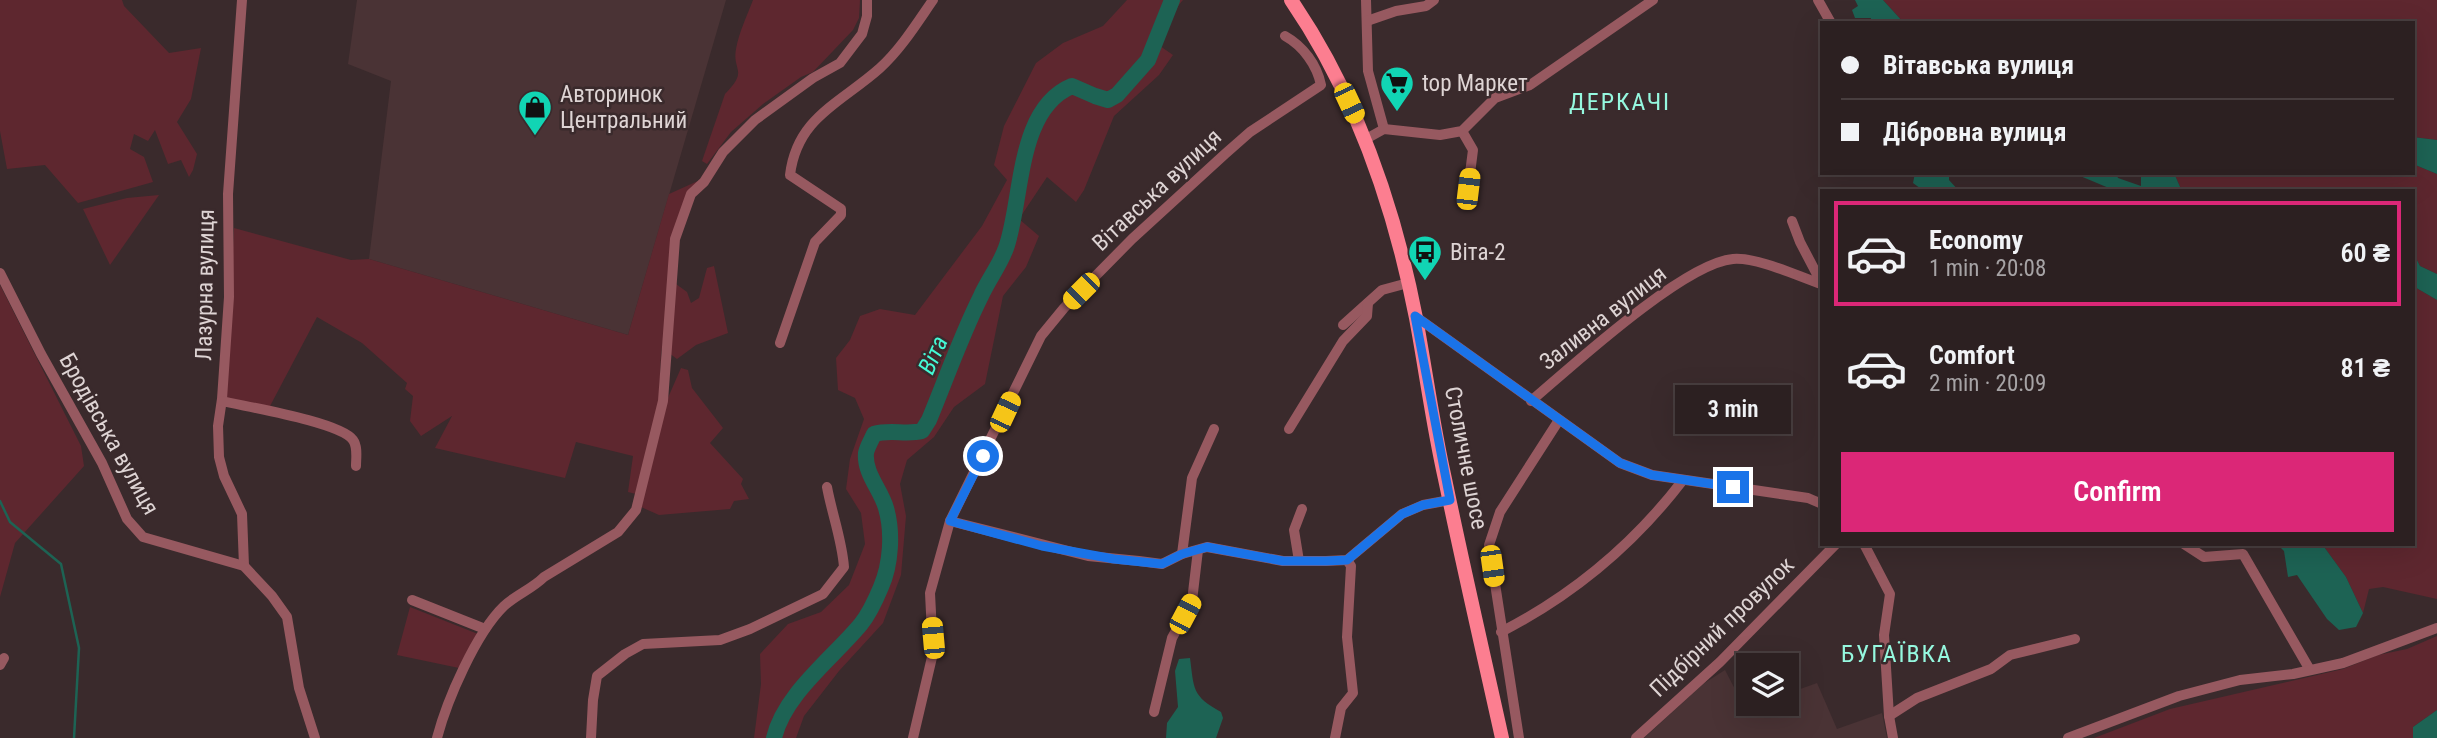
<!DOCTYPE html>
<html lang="en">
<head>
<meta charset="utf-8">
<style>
	:root { --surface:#2c2021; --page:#382d2e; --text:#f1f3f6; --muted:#a6a3a5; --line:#483e3f; --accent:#db2777 }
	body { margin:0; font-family:"Roboto Condensed",sans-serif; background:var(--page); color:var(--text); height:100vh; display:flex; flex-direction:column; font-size:26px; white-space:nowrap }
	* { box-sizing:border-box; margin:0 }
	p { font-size:23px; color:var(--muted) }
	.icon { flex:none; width:38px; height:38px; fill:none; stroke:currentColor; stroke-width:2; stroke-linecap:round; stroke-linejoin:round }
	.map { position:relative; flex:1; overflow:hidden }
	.panel { position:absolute; left:1820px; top:189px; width:595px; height:357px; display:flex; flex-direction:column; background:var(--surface); border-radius:0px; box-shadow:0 7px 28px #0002,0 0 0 2px var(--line) }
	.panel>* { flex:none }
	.guide { position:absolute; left:1820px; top:21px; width:595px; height:154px; border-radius:0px; box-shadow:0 7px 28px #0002,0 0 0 2px var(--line); display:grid; align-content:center; height:154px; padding:0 21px; background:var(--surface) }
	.controls { position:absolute; left:1736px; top:653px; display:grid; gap:14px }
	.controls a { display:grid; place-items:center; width:63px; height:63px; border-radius:0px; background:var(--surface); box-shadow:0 7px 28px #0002,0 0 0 2px var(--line); font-size:35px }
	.end { position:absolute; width:32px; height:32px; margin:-16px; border:9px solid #1a73e8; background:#fff; box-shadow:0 0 0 4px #fff }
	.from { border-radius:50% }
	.bubble { position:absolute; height:49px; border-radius:0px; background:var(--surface); box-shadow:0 7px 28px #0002,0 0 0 2px var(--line); font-size:23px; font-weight:600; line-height:49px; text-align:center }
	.car { position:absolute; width:21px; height:42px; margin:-21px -10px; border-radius:9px; box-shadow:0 0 5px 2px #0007; background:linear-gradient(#f5c518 24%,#345 0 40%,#f5c518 0 76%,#345 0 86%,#f5c518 0) }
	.guide b { display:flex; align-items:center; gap:24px; height:66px; font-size:26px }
	.guide b+b { border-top:2px solid var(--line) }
	.guide i { width:18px; height:18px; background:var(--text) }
	ul { padding:12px 0 0; list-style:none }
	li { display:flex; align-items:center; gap:21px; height:105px; margin:0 14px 10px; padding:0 7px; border:4px solid transparent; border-radius:0px }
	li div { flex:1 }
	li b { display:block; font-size:26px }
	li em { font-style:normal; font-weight:600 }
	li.on { border-color:var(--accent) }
	li>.icon { width:63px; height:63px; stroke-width:1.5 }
	.primary-button { display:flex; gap:14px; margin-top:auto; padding:14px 21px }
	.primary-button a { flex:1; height:80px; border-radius:0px; background:var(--accent); color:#fff; font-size:28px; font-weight:600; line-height:80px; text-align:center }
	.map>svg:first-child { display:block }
	.built { fill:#4a3335 }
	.green { fill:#5e272f }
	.water { fill:#1d6354 }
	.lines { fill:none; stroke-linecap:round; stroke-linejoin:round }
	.stream { stroke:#1d6354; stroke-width:2.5 }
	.river { stroke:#1d6354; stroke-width:16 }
	.minor { stroke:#975960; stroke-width:10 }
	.major { stroke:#fc7e90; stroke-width:14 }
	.route { stroke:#1a73e8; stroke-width:9 }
	.labels { text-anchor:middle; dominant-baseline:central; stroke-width:5; stroke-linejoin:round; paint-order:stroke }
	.poi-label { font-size:23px; fill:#ded4d4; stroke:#3a2a2c; text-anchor:start }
	.street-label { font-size:23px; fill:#ded4d4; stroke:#3a2a2c }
	.neighbourhood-label { font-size:24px; letter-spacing:2px; fill:#95f8df; stroke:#3a2a2c }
	.water-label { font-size:24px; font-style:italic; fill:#44fad6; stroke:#3a2a2c }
</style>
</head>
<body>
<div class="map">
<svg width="2437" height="738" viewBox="0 0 2437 738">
	<rect width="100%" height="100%" fill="#3a2a2c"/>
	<g class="built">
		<path d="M357 0H726L628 335 369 259 391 81 348 64Z"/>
		<path d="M1725 670 1740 699 1748 696V704H1787V690L1792 692 1817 683 1837 729 1882 713 1887 738H1644L1703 684Z"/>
	</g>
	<g class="green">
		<path d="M0 0H122L124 6 169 53 201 48 191 99 177 122 197 154 193 170 189 177 181 160 168 164 155 130 148 141 134 134 130 149 144 157 153 182 78 203 45 165 7 169 0 131Z"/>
		<path d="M753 0H860L859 18 853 30 813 72 801 77 763 104 731 132 707 164 702 161 725 94C749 70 732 71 736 49 739 32 747 16 753 0Z"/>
		<path d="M1127 0H1183C1173 10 1168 32 1160 46L1173 55 1159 75 1114 116 1084 190 1076 202 1047 177 1019 219 1039 236 1026 267 1003 296 985 384 954 407 934 437 907 460 900 484 906 516 901 575 883 623 839 671 804 716 796 738H754L761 684 760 654 788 624 821 612 849 585 865 544 861 513 846 489 850 459 864 419 855 398 838 390 836 358 850 340 860 316 880 309 915 315 982 226 1007 180 994 165 1004 126 1036 63 1063 43 1103 26Z"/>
		<path d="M1883 0H2437V140L2413 137V23H1904Z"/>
		<path d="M2413 164 2437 174V274L2420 266 2413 252V191H2187L2181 189 2174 173H2413Z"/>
		<path d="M700 180 685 200 661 354 659 400 636 494 628 492 633 456 576 442 565 478 435 448 452 416 421 436 410 421 413 396 405 389 407 383 362 343 317 317 269 408 225 399 234 228 351 260 369 259 628 335 669 194Z"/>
		<path d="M159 195 110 265 83 209 127 198Z"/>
		<path d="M714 266 728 333 696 345 677 359 669 353 676 284 687 292 691 303 699 298 707 268Z"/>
		<path d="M0 285 81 446 84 466 15 543 0 597Z"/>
		<path d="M2413 286 2437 300V599L2383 587 2369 589 2363 613 2346 577 2322 544H2413Z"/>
		<path d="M681 368 688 370 692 388 723 428 710 443 743 479 741 484 749 499 734 501 730 509 659 515 641 507 667 400Z"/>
		<path d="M410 607 478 634 459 668 397 655Z"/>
		<path d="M2437 636V710L2413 727V738H2094L2170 709 2343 669 2378 655 2407 649Z"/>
	</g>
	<g class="water">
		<path d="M1855 0H1883L1904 23H1870L1871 18H1855L1852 10 1858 6Z"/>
		<path d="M2413 137 2437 140V174L2413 164Z"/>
		<path d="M1915 173H1949V180L1959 191H1924L1913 183Z"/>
		<path d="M2073 173H2116L2118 178 2141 186V173H2174L2181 189 2187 191H2116Z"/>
		<path d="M2413 252 2420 266 2437 274V300L2413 286Z"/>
		<path d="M2277 544H2322L2346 577 2363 613 2356 627 2339 630 2327 619 2297 575 2288 577 2284 551Z"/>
		<path d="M1190 658C1194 689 1192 696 1221 712L1223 718 1216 738H1166L1167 723 1178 707 1175 671 1179 659Z"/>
		<path d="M2437 710V738H2413V727Z"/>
	</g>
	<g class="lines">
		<path class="stream" d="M0 501 10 522 61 564 79 648 74 738"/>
		<path class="river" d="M774 738C784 694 833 658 861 624 869 614 876 599 881 587 891 564 893 532 886 508 881 490 864 473 866 453 867 447 872 439 874 434 890 429 906 435 922 431L929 420C946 379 961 336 981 296 988 280 1000 265 1006 248 1023 201 1016 109 1072 86L1095 96 1108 100 1117 95 1148 60 1172 0"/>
		<g class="minor">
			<path d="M242 0 228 194 229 297 222 399 218 426 219 457 224 476 242 514 244 566"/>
			<path d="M1366 0 1368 71 1384 129"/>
			<path d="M1818 0 1831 23"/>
			<path d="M1367 21 1396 11 1426 6 1434 0"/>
			<path d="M1462 131 1473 150 1468 189"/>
			<path d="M1366 139 1384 129 1440 135 1462 131 1495 98 1530 85 1653 0"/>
			<path d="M1792 221 1800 242 1822 284"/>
			<path d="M0 273 41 354 102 463 127 519 143 537 244 566 272 596 287 617 299 688 315 738"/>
			<path d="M1415 316 1620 463 1652 475 1808 498 1822 504"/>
			<path d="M1343 325 1382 290 1408 283"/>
			<path d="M780 343 815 242 841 215V209L790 175C797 117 841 103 880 68 901 49 917 23 933 0"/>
			<path d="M222 401C247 407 340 422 353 440 358 447 356 458 356 466"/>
			<path d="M1531 401C1572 366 1684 263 1733 259 1758 257 1797 276 1821 284"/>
			<path d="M1289 429 1343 341 1367 316 1368 303"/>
			<path d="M950 521 1088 556 1139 561 1162 564 1182 554 1207 547 1283 561H1326L1347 560 1402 514 1423 505 1450 500"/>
			<path d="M1864 544 1890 594 1884 635 1889 716 1893 738"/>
			<path d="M2184 544 2204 557 2243 554 2310 670"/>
			<path d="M1182 554 1192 478 1214 429"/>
			<path d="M1299 561 1294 530 1302 509"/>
			<path d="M412 600 485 629"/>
			<path d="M1501 632C1573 595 1634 544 1683 480"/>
			<path d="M0 665 4 658"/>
			<path d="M1154 712 1172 638 1192 601 1198 550"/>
			<path d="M1889 716 1917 698 1991 669 2010 655 2075 639"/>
			<path d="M437 738C447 700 476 633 504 606 517 594 532 589 544 577L618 532 636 510 663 401 675 239 691 194 704 182 723 152 755 120 813 78 840 63 862 34 867 16V0"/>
			<path d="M591 738 593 700 597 676 625 654 643 644 720 640 750 629 823 594 844 567C842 540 832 514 827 487"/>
			<path d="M913 738 933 653 930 593 950 521 1041 336 1064 308 1132 239 1225 154 1250 132 1321 85C1317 65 1303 46 1285 36"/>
			<path d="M1335 738 1341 708 1353 693 1347 637 1351 566 1347 560"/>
			<path d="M1519 738 1489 545 1500 512 1559 420"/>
			<path d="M1636 738 1720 662 1836 544"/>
			<path d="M2068 738 2179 696 2240 680 2293 674 2343 663 2437 628"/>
		</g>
		<path class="major" d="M1291 0C1356 95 1394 205 1416 318 1426 372 1433 426 1445 479 1463 566 1483 652 1502 738"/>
	</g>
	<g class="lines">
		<path class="route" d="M983 456 950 521 1042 546 1114 559 1162 564 1182 554 1207 547 1283 561H1326L1347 560 1402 514 1423 505 1450 500 1415 316 1620 463 1652 475 1733 487"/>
	</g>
	<defs>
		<g id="supermarket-pin" transform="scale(1.75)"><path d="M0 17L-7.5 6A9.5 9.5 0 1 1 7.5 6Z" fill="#11d5b4" stroke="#3a2a2c"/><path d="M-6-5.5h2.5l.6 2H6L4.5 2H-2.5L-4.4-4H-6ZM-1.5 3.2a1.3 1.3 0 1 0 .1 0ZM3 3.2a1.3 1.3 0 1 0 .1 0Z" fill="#111"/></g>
		<g id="shop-pin" transform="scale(1.75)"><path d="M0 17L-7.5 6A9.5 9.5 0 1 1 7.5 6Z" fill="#11d5b4" stroke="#3a2a2c"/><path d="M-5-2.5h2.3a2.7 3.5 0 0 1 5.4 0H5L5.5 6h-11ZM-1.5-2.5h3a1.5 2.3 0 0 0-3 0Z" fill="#111"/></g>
		<g id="bus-pin" transform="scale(1.75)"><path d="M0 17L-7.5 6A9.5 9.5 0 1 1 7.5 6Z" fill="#11d5b4" stroke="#3a2a2c"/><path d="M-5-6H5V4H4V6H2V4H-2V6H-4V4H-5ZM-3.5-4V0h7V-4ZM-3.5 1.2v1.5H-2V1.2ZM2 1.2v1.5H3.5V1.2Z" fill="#111"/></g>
	</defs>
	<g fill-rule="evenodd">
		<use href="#supermarket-pin" x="1397" y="83"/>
		<use href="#shop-pin" x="535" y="107"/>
		<use href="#bus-pin" x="1425" y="252"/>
	</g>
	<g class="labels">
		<g class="poi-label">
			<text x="1422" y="83">top Маркет</text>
			<text x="560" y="94">Авторинок<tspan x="560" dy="26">Центральний</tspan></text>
			<text x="1450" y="252">Віта-2</text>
		</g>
		<g class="street-label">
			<text transform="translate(1157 190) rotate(-43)">Вітавська вулиця</text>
			<text transform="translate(205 285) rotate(-89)">Лазурна вулиця</text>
			<text transform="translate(1603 318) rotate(-38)">Заливна вулиця</text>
			<text transform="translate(109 434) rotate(61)">Бродівська вулиця</text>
			<text transform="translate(1466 458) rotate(79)">Столичне шосе</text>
			<text transform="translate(1722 627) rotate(-44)">Підбірний провулок</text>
		</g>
		<g class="neighbourhood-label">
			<text x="1620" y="102">ДЕРКАЧІ</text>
			<text x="1897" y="654">БУГАЇВКА</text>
		</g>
		<g class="water-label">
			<text transform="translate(933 355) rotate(-66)">Віта</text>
		</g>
	</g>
</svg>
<div class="controls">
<a><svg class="icon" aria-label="layers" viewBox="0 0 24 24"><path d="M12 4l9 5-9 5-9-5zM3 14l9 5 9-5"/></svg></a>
</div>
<i class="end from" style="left:983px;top:456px"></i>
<i class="end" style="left:1733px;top:487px"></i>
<div class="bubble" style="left:1675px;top:385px;width:116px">3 min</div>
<i class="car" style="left:1349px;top:103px;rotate:155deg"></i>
<i class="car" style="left:1468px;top:189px;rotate:7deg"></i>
<i class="car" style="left:1081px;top:291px;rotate:225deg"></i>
<i class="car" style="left:1005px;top:412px;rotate:25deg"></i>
<i class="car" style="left:1492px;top:566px;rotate:172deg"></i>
<i class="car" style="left:1185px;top:614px;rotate:28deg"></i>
<i class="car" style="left:933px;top:638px;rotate:355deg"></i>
<div class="guide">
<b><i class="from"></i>Вітавська вулиця</b>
<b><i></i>Дібровна вулиця</b>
</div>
<section class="panel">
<ul>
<li class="on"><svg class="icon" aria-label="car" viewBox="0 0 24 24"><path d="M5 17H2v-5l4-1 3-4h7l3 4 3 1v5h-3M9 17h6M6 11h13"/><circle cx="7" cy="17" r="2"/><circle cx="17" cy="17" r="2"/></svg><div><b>Economy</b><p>1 min · 20:08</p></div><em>60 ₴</em></li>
<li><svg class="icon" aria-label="car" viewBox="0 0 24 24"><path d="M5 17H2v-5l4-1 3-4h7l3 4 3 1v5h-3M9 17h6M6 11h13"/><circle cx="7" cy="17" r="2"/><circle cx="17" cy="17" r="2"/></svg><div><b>Comfort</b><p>2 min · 20:09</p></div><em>81 ₴</em></li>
</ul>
<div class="primary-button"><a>Confirm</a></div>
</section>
</div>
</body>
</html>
